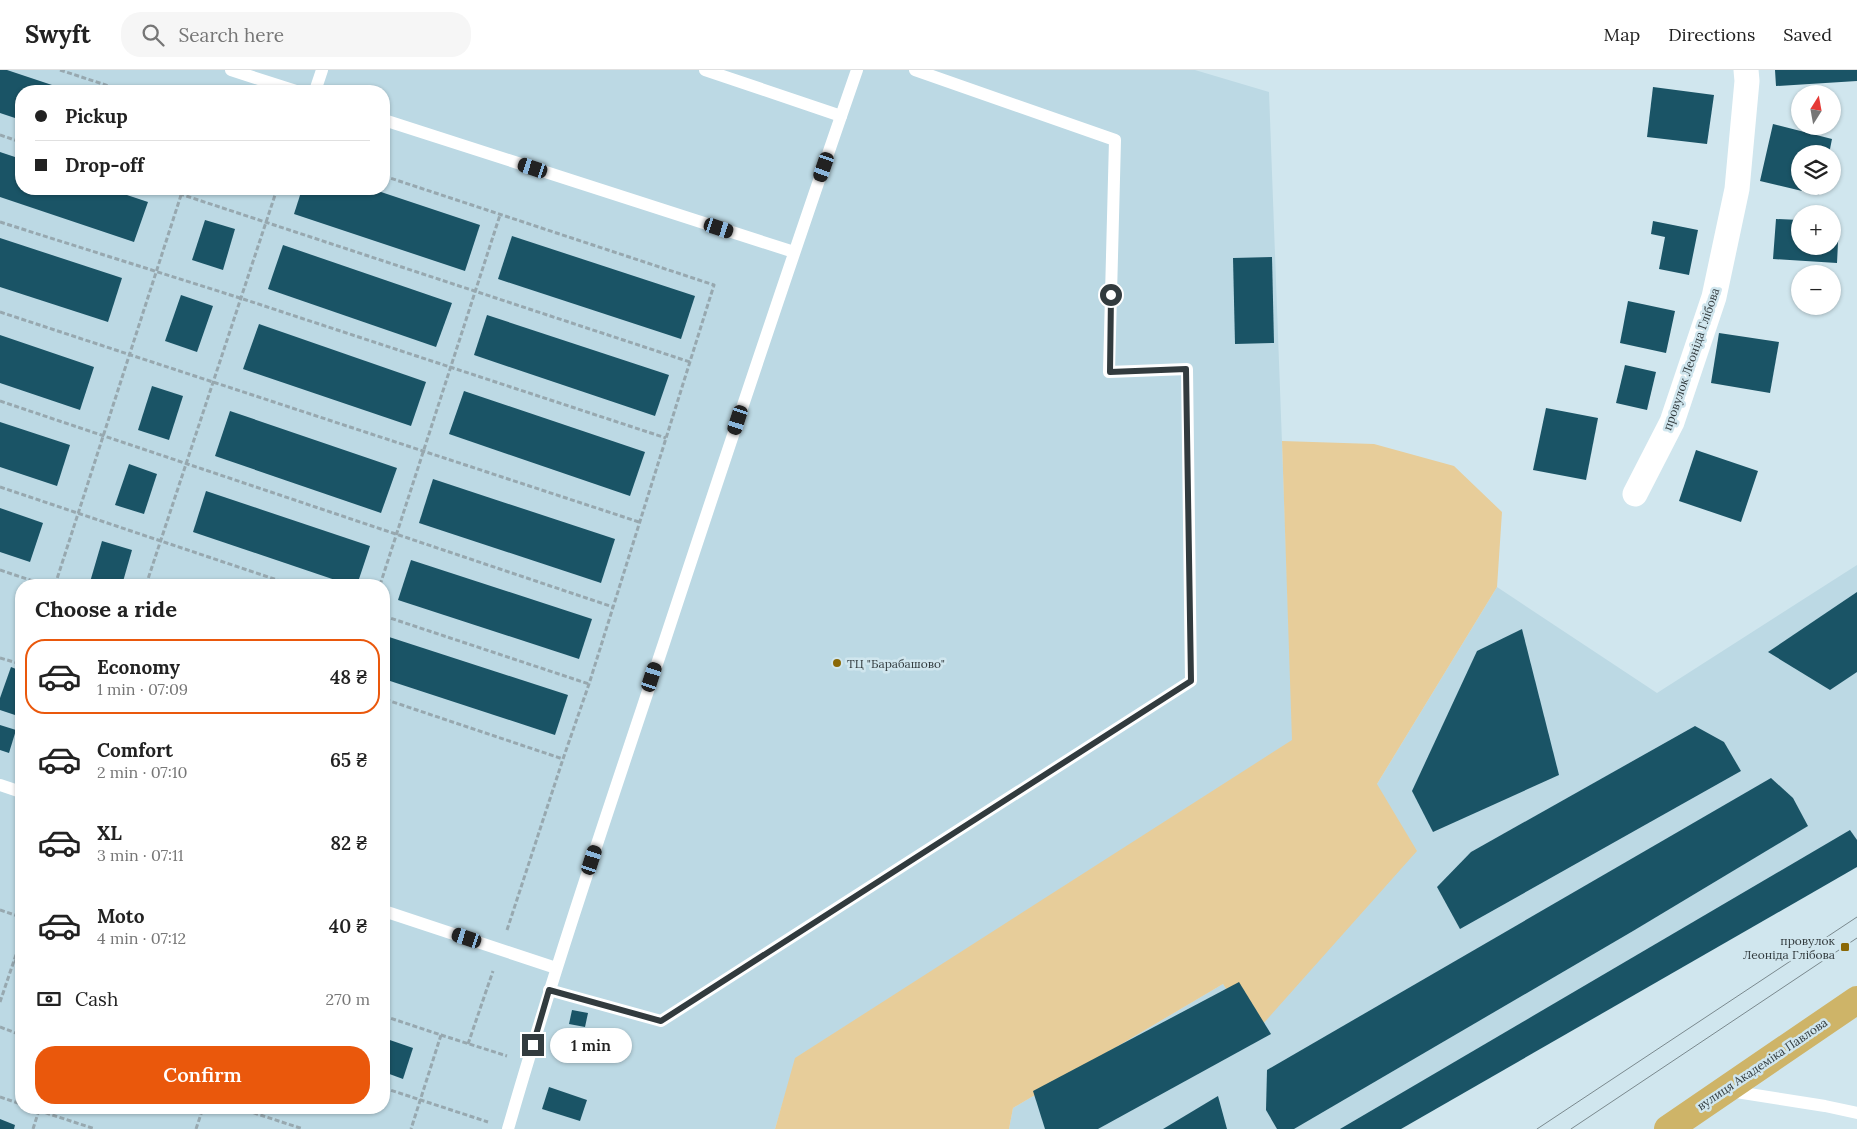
<!DOCTYPE html>
<html lang="en">
<head>
<meta charset="utf-8">
<style>
	:root { --surface:#fff; --page:#f6f6f6; --text:#222; --muted:#767676; --line:#e0e0e0; --accent:#ea580c }
	body { margin:0; font-family:Lora,serif; background:var(--page); color:var(--text); height:100vh; display:flex; flex-direction:column; font-size:19px; white-space:nowrap }
	* { box-sizing:border-box; margin:0 }
	p { font-size:16px; color:var(--muted) }
	.icon { flex:none; width:28px; height:28px; fill:none; stroke:currentColor; stroke-width:2; stroke-linecap:round; stroke-linejoin:round }
	.map { position:relative; flex:1; overflow:hidden }
	.side { position:absolute; left:15px; top:509px; width:375px; height:535px; display:flex; flex-direction:column; background:var(--surface); border-radius:20px; box-shadow:0 1px 4px #0004 }
	.side>* { flex:none }
	.banner { position:absolute; left:15px; top:15px; width:375px; height:110px; border-radius:20px; box-shadow:0 1px 4px #0004; display:grid; align-content:center; height:110px; padding:0 20px; background:var(--surface) }
	.needle { width:32px; rotate:11deg }
	.controls { position:absolute; left:1791px; top:15px; display:grid; gap:10px }
	.controls a { display:grid; place-items:center; width:50px; height:50px; border-radius:50%; background:var(--surface); box-shadow:0 1px 4px #0004; font-size:25px }
	.end { position:absolute; width:22px; height:22px; margin:-11px; border:6px solid #323b3e; background:#fff; box-shadow:0 0 0 2px #fff }
	.from { border-radius:50% }
	.bubble { position:absolute; height:35px; border-radius:18px; background:var(--surface); box-shadow:0 1px 4px #0004; font-size:16px; font-weight:600; line-height:35px; text-align:center }
	.car { position:absolute; width:15px; height:30px; margin:-15px -8px; border-radius:6px; box-shadow:0 0 4px 1px #0007; background:linear-gradient(#222 24%,#8ab4d8 0 40%,#222 0 76%,#8ab4d8 0 86%,#222 0) }
	.banner b { display:flex; align-items:center; gap:18px; height:48px; font-size:19px }
	.banner b+b { border-top:1px solid var(--line) }
	.banner i { width:12px; height:12px; background:var(--text) }
	ul { padding:0; list-style:none }
	li { display:flex; align-items:center; gap:15px; height:75px; margin:0 10px 8px; padding:0 10px; border:2px solid transparent; border-radius:20px }
	li div { flex:1 }
	li b { display:block; font-size:19px }
	li em { font-style:normal; font-weight:600 }
	li.on { border-color:var(--accent) }
	li>.icon { width:45px; height:45px; stroke-width:1.5 }
	h2 { padding:0 20px; font-size:22px; line-height:60px }
	.pay { display:flex; align-items:center; gap:12px; height:55px; padding:0 20px; font-size:19px }
	.pay p { margin-inline-start:auto }
	.primary-button { display:flex; gap:10px; margin-top:auto; padding:10px 20px }
	.primary-button a { flex:1; height:58px; border-radius:20px; background:var(--accent); color:#fff; font-size:20px; font-weight:600; line-height:58px; text-align:center }
	header { display:flex; align-items:center; gap:30px; box-sizing:border-box; height:70px; padding:0 25px; background:var(--surface); border-bottom:1px solid var(--line) }
	header strong { font-size:24px }
	nav { display:flex; gap:28px; margin-inline-start:auto; font-size:18px }
	.search { width:350px; height:45px; background:var(--page); display:flex; align-items:center; gap:12px; box-sizing:border-box; padding:0 18px; border-radius:20px; color:var(--muted); font-size:19px }
	.map>svg:first-child { display:block }
	.built { fill:#bcd9e4; fill-rule:evenodd }
	.green { fill:#e7cd9a }
	.building { fill:#1a5466 }
	.lines { fill:none; stroke-linecap:round; stroke-linejoin:round }
	.path { stroke:#97a8af; stroke-width:3; stroke-dasharray:5 2.5; stroke-linecap:butt }
	.service { stroke:#fff; stroke-width:12 }
	.minor { stroke:#fff; stroke-width:25 }
	.primary { stroke:#ceb468; stroke-width:28 }
	.tram { stroke:#7a898e; stroke-width:1 }
	.route { stroke:#323b3e; stroke-width:6 }
	.poi-dot { fill:#8a6806; stroke:#d0e6ee; stroke-width:2 }
	.labels { text-anchor:middle; dominant-baseline:central; stroke-width:5; stroke-linejoin:round; paint-order:stroke }
	.street-label { font-size:12px; fill:#323b3e; stroke:#d0e6ee }
	.poi-label { font-size:12px; fill:#323b3e; stroke:#d0e6ee; text-anchor:start }
</style>
</head>
<body>
<header>
<strong>Swyft</strong>
<div class="search"><svg class="icon" aria-label="search" viewBox="0 0 24 24"><circle cx="10" cy="10" r="6"/><path d="M15 15l6 6"/></svg>Search here</div>
<nav><a>Map</a><a>Directions</a><a>Saved</a></nav>
</header>
<div class="map">
<svg width="1857" height="1059" viewBox="0 0 1857 1059">
	<rect width="100%" height="100%" fill="#d0e6ee"/>
	<g class="built">
		<path d="M0 0H1195L1269 22 1293 670 796 988 775 1059H0ZM21 21H384V119H21ZM21 515H384V1038H21Z"/>
		<path d="M1857 495V786L1395 1059H1009L1013 1038 1223 914 1254 963 1377 714 1497 517 1657 623Z"/>
	</g>
	<path class="green" d="M1282 371 1374 374 1454 396 1502 442 1497 517 1377 714 1417 781 1254 964 1223 914 1013 1038 1009 1059H775L795 988 1292 670Z"/>
	<g class="building">
		<path d="M0 0H7L70 21H21V50L0 43Z"/>
		<path d="M1775 0H1857V11L1776 16Z"/>
		<path d="M1653 17 1714 25 1707 74 1647 67Z"/>
		<path d="M1773 54 1832 69 1829 84H1800V116H1821L1819 125 1760 111Z"/>
		<path d="M0 82 21 89V119H109L148 132 134 172 0 127Z"/>
		<path d="M234 119H248L247 123Z"/>
		<path d="M302 119H372L480 155 465 201 294 144Z"/>
		<path d="M1776 149 1800 150V176H1832V152L1839 153 1837 193 1773 189Z"/>
		<path d="M205 150 235 159 223 200 192 190Z"/>
		<path d="M1653 151 1698 160 1689 205 1659 199 1665 167 1651 164Z"/>
		<path d="M512 166 695 226 681 269 498 209Z"/>
		<path d="M0 168 122 208 108 252 0 217Z"/>
		<path d="M283 175 452 233 436 277 268 219Z"/>
		<path d="M1272 187 1274 273 1235 274 1233 188Z"/>
		<path d="M181 225 213 236 197 282 165 271Z"/>
		<path d="M1628 231 1675 241 1666 283 1620 273Z"/>
		<path d="M487 245 669 305 655 346 474 285Z"/>
		<path d="M259 254 426 312 411 356 243 299Z"/>
		<path d="M1719 263 1779 272 1770 323 1711 313Z"/>
		<path d="M0 265 94 297 80 340 0 313Z"/>
		<path d="M1625 295 1656 302 1647 340 1616 333Z"/>
		<path d="M152 316 183 326 169 370 138 360Z"/>
		<path d="M464 321 645 382 630 426 449 364Z"/>
		<path d="M1546 338 1598 348 1586 410 1533 400Z"/>
		<path d="M230 341 397 398 381 443 215 386Z"/>
		<path d="M0 352 70 375 57 416 0 397Z"/>
		<path d="M1696 380 1758 401 1741 452 1679 431Z"/>
		<path d="M129 394 157 404 144 444 115 435Z"/>
		<path d="M433 409 615 469 601 513 419 453Z"/>
		<path d="M206 421 370 476 357 515H350L193 462Z"/>
		<path d="M0 438 43 453 30 492 0 482Z"/>
		<path d="M102 471 132 480 122 515H100L90 512Z"/>
		<path d="M411 490 592 549 579 589 398 530Z"/>
		<path d="M1857 522V602L1830 620 1768 582Z"/>
		<path d="M1522 559 1559 705 1433 762 1412 721 1477 581Z"/>
		<path d="M386 566 568 625 555 665 384 609V573Z"/>
		<path d="M11 597 21 601V647L0 640V628Z"/>
		<path d="M0 655 16 660 9 683 0 680Z"/>
		<path d="M1695 656 1724 672 1741 701 1460 859 1437 817 1471 782Z"/>
		<path d="M1771 708 1793 728 1808 756 1633 861 1294 1059H1277L1266 1040 1267 1000Z"/>
		<path d="M1850 760 1857 770V797L1401 1059H1340Z"/>
		<path d="M1239 912 1271 964 1098 1059H1045L1033 1021Z"/>
		<path d="M572 940 588 943 585 957 569 954Z"/>
		<path d="M384 968 413 978 403 1009 384 1002Z"/>
		<path d="M549 1017 587 1030 580 1051 542 1039Z"/>
		<path d="M1218 1026 1227 1059H1163Z"/>
		<path d="M0 1049 15 1055 14 1059H0Z"/>
	</g>
	<g class="lines">
		<g class="path">
			<path d="M60 0 124 21"/>
			<path d="M0 65 21 72"/>
			<path d="M384 106 714 215 589 614 563 689 384 629"/>
			<path d="M165 119 690 292"/>
			<path d="M0 152 240 228 666 368"/>
			<path d="M0 242 639 452"/>
			<path d="M0 331 613 537"/>
			<path d="M0 417 292 515"/>
			<path d="M0 500 45 515"/>
			<path d="M55 515 183 119"/>
			<path d="M146 515 277 119"/>
			<path d="M380 515 500 145"/>
			<path d="M384 546 589 614"/>
			<path d="M0 588 21 594"/>
			<path d="M0 840 21 847"/>
			<path d="M507 860 563 689"/>
			<path d="M14 891 21 894"/>
			<path d="M0 932 21 870"/>
			<path d="M384 946 441 965 411 1059"/>
			<path d="M0 957 21 965"/>
			<path d="M441 965 507 986"/>
			<path d="M468 974 493 901"/>
			<path d="M384 1018 488 1052"/>
			<path d="M0 1027 21 1034"/>
			<path d="M31 1038 95 1059"/>
			<path d="M239 1038 303 1059"/>
			<path d="M33 1059 39 1040"/>
			<path d="M196 1059 203 1038"/>
		</g>
		<g class="service">
			<path d="M231 0 296 21"/>
			<path d="M705 0 841 46"/>
			<path d="M315 21 322 0"/>
			<path d="M384 50 794 182"/>
			<path d="M0 715 21 722"/>
			<path d="M384 841 556 898"/>
			<path d="M549 920 661 951 1191 611 1187 299 1109 302 1115 70 915 0"/>
			<path d="M1730 1021 1825 1036 1857 1043"/>
			<path d="M508 1059C555 896 610 735 664 573 727 382 791 190 857 0"/>
		</g>
		<path class="minor" d="M1635 424 1672 352 1714 227 1737 119 1747 11 1746 0"/>
		<path class="primary" d="M1668 1059 1857 930"/>
		<g class="tram">
			<path d="M1537 1059 1857 847"/>
			<path d="M1571 1059 1857 868"/>
		</g>
	</g>
	<g class="lines">
		<path class="route" d="M533 975 549 920 661 951 1191 611 1186 299 1110 302 1111 225"/>
	</g>
	<g class="poi-dot">
		<circle cx="837" cy="593" r="5"/>
		<rect x="1840" y="872" width="10" height="10" rx="2.5"/>
	</g>
	<g class="labels">
		<g class="street-label">
			<text transform="translate(1691 289) rotate(-71)">провулок Леоніда Глібова</text>
			<text transform="translate(1762 994) rotate(-34)">вулиця Академіка Павлова</text>
		</g>
		<g class="poi-label">
			<text x="847" y="593">ТЦ "Барабашово"</text>
			<text x="1835" y="870" text-anchor="end">провулок<tspan x="1835" dy="14">Леоніда Глібова</tspan></text>
		</g>
	</g>
</svg>
<div class="controls">
<a><svg class="needle" viewBox="-14 -14 28 28"><path d="M0-13l5 13h-10z" fill="#e53935"/><path d="M0 13l5-13h-10z" fill="#767676"/></svg></a>
<a><svg class="icon" aria-label="layers" viewBox="0 0 24 24"><path d="M12 4l9 5-9 5-9-5zM3 14l9 5 9-5"/></svg></a>
<a>+</a>
<a>−</a>
</div>
<i class="end from" style="left:1111px;top:225px"></i>
<i class="end" style="left:533px;top:975px"></i>
<div class="bubble" style="left:550px;top:958px;width:82px">1 min</div>
<i class="car" style="left:824px;top:97px;rotate:199deg"></i>
<i class="car" style="left:533px;top:98px;rotate:288deg"></i>
<i class="car" style="left:719px;top:158px;rotate:108deg"></i>
<i class="car" style="left:738px;top:350px;rotate:198deg"></i>
<i class="car" style="left:652px;top:607px;rotate:18deg"></i>
<i class="car" style="left:592px;top:790px;rotate:18deg"></i>
<i class="car" style="left:467px;top:868px;rotate:288deg"></i>
<div class="banner">
<b><i class="from"></i>Pickup</b>
<b><i></i>Drop-off</b>
</div>
<section class="side">
<h2>Choose a ride</h2>
<ul>
<li class="on"><svg class="icon" aria-label="car" viewBox="0 0 24 24"><path d="M5 17H2v-5l4-1 3-4h7l3 4 3 1v5h-3M9 17h6M6 11h13"/><circle cx="7" cy="17" r="2"/><circle cx="17" cy="17" r="2"/></svg><div><b>Economy</b><p>1 min · 07:09</p></div><em>48 ₴</em></li>
<li><svg class="icon" aria-label="car" viewBox="0 0 24 24"><path d="M5 17H2v-5l4-1 3-4h7l3 4 3 1v5h-3M9 17h6M6 11h13"/><circle cx="7" cy="17" r="2"/><circle cx="17" cy="17" r="2"/></svg><div><b>Comfort</b><p>2 min · 07:10</p></div><em>65 ₴</em></li>
<li><svg class="icon" aria-label="car" viewBox="0 0 24 24"><path d="M5 17H2v-5l4-1 3-4h7l3 4 3 1v5h-3M9 17h6M6 11h13"/><circle cx="7" cy="17" r="2"/><circle cx="17" cy="17" r="2"/></svg><div><b>XL</b><p>3 min · 07:11</p></div><em>82 ₴</em></li>
<li><svg class="icon" aria-label="car" viewBox="0 0 24 24"><path d="M5 17H2v-5l4-1 3-4h7l3 4 3 1v5h-3M9 17h6M6 11h13"/><circle cx="7" cy="17" r="2"/><circle cx="17" cy="17" r="2"/></svg><div><b>Moto</b><p>4 min · 07:12</p></div><em>40 ₴</em></li>
</ul>
<div class="pay"><svg class="icon" aria-label="cash" viewBox="0 0 24 24"><path d="M3 7h18v10H3z"/><circle cx="12" cy="12" r="2"/></svg>Cash<p>270 m</p></div>
<div class="primary-button"><a>Confirm</a></div>
</section>
</div>
</body>
</html>
